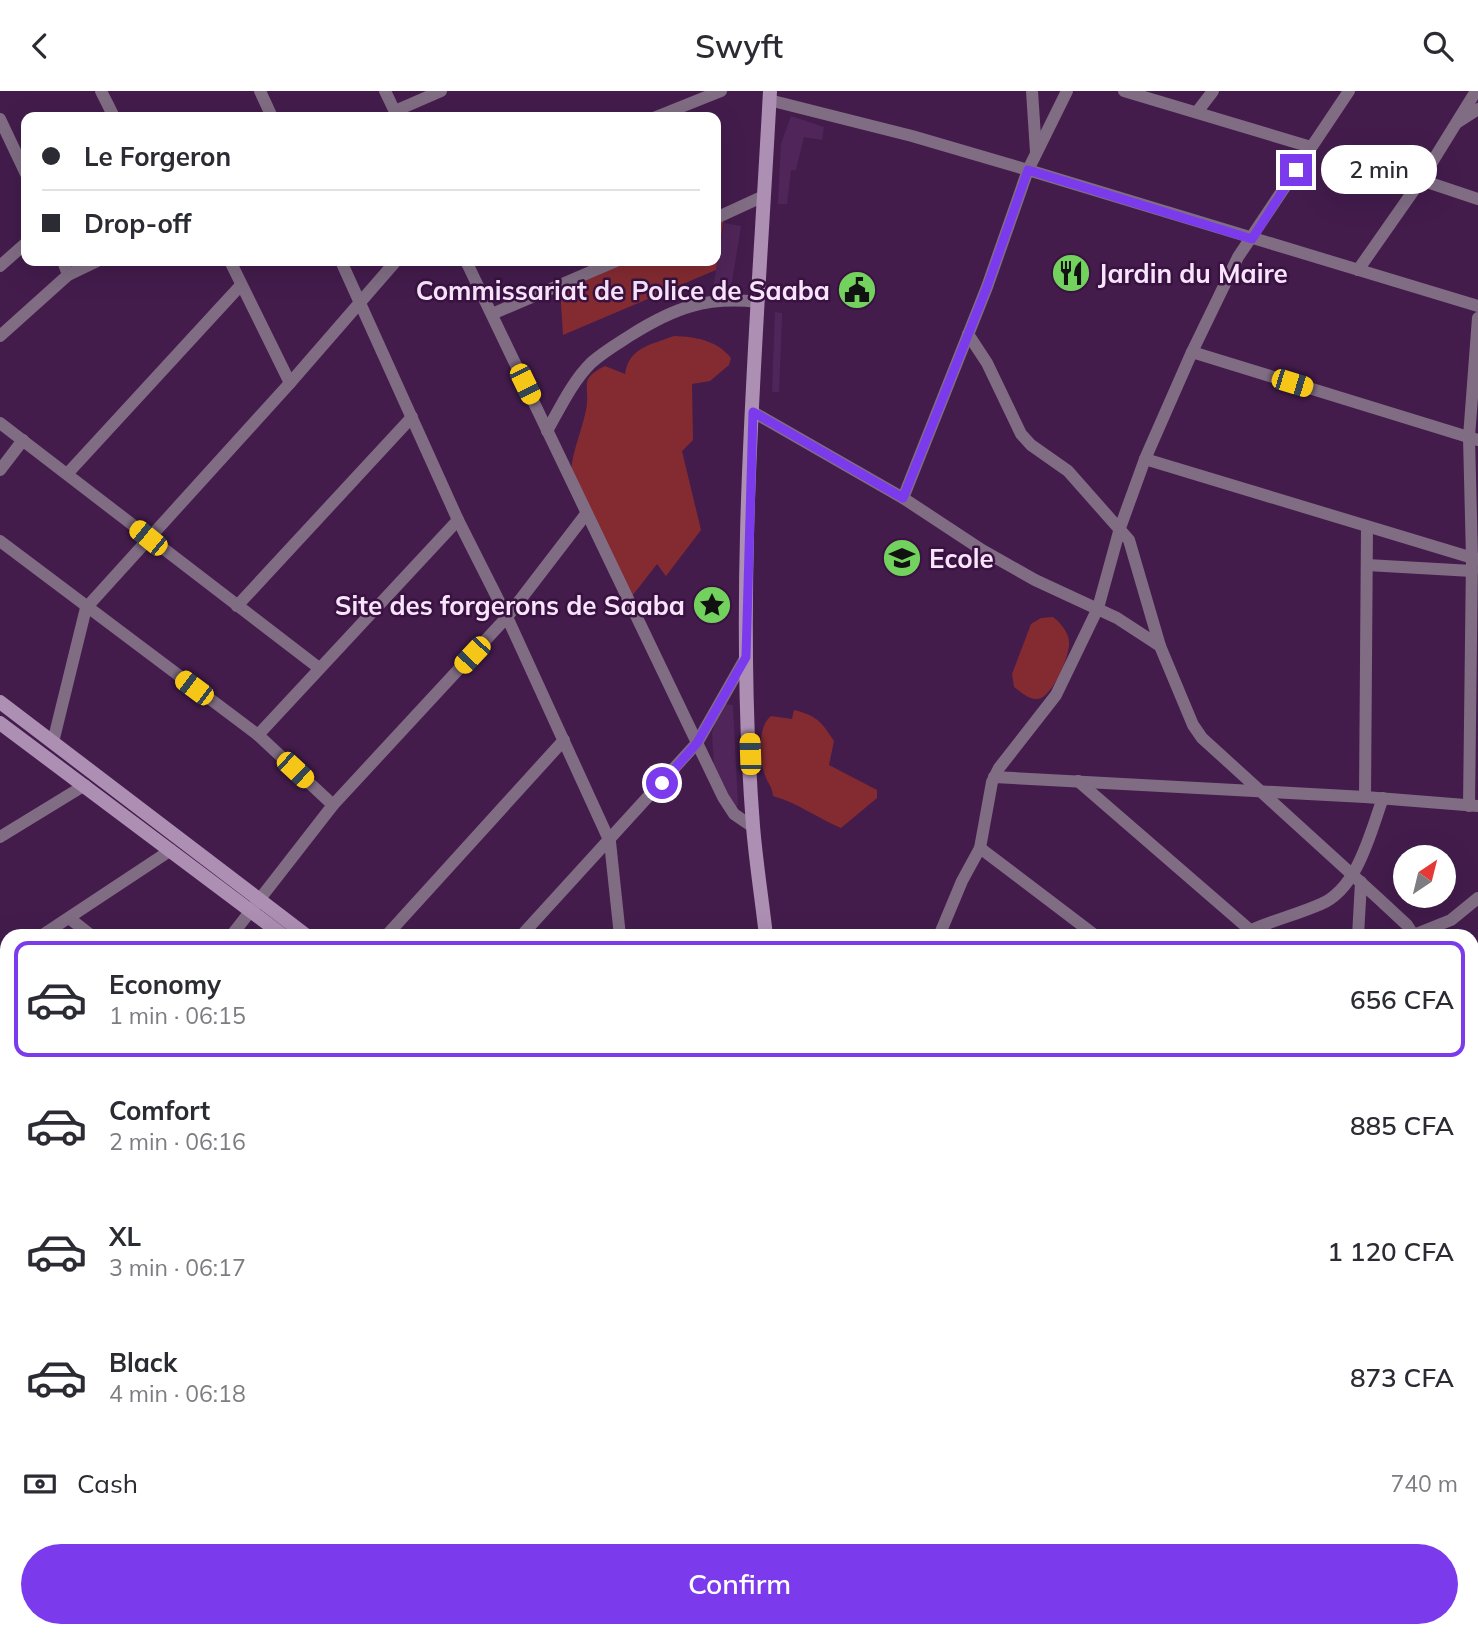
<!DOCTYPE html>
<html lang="en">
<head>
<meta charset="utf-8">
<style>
	:root { --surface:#fff; --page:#f2f2f3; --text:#2b2b33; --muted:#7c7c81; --line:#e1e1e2; --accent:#7c3aed }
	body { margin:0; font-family:Mulish,sans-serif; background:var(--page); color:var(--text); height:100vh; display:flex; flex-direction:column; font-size:26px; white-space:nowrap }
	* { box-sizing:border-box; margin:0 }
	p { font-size:23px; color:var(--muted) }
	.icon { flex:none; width:38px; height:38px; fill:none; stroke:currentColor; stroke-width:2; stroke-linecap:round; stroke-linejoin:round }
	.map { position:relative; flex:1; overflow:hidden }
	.side { position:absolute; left:0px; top:838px; width:1479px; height:709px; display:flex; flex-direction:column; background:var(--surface); border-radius:21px 21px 0 0; box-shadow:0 7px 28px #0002 }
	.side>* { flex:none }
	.banner { position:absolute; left:21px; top:21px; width:700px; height:154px; border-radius:14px; box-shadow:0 7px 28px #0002; display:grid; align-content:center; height:154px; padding:0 21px; background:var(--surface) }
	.needle { width:46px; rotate:35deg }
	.fabs { position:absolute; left:1393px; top:754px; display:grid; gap:14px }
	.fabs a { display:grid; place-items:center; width:63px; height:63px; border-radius:50%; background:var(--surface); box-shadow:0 7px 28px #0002; font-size:35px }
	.end { position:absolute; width:32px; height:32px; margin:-16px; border:9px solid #7c3aed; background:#fff; box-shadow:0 0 0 4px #fff }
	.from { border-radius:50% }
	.bubble { position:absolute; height:49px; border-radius:24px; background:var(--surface); box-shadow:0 7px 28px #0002; font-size:23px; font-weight:600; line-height:49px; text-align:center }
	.car { position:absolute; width:21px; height:42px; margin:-21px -10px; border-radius:9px; box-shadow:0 0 5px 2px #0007; background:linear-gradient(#f5c518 24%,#345 0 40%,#f5c518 0 76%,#345 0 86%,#f5c518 0) }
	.banner b { display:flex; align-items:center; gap:24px; height:66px; font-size:26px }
	.banner b+b { border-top:2px solid var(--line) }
	.banner i { width:18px; height:18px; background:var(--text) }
	ul { padding:12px 0 0; list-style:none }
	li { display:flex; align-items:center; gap:21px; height:116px; margin:0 14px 10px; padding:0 7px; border:4px solid transparent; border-radius:14px }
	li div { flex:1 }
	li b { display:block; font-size:26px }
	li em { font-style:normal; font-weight:600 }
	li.active { border-color:var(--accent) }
	li>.icon { width:63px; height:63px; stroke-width:1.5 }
	.pay { display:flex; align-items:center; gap:18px; height:77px; padding:0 21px; font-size:26px }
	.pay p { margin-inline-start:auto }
	.action { display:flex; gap:14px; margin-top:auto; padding:14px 21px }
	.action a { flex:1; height:80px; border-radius:42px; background:var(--accent); color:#fff; font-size:28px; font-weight:600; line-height:80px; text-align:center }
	header { display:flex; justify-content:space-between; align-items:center; height:91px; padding:0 21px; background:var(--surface); font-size:32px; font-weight:600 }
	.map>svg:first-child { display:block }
	.built { fill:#502559 }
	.green { fill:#832b31 }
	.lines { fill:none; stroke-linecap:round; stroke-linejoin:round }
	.stream { stroke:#041e01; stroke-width:3.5 }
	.street { stroke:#806d84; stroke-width:12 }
	.secondary { stroke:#ad8fb4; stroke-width:14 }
	.route { stroke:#7c3aed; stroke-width:9 }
	.labels { text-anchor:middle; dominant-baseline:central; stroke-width:5; stroke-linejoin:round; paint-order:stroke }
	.poi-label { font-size:26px; font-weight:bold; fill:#f8e5fc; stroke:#391241; text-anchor:start }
</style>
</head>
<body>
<header><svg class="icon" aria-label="back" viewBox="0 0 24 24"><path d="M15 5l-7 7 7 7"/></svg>Swyft<svg class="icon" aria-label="search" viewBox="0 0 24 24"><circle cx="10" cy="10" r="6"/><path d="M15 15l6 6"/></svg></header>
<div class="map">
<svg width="1478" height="1546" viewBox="0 0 1478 1546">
	<rect width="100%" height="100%" fill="#431c4c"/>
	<g class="built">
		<path d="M791 25 824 36 822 49 804 46 796 79H791L787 113H778L781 53Z"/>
		<path d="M724 132 741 135 730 202 713 198Z"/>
		<path d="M775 221 782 222V230L779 301H772Z"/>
		<path d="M721 613 733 614 738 715 731 716 714 677 712 642Z"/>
	</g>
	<g class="green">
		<path d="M724 127 716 179 563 244 560 197 624 170H716V131Z"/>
		<path d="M674 245C697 246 716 249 731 267L729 274 710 290 692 293 693 349 682 360 701 439 666 485 657 473 629 509C621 491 570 393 571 382 572 360 582 340 586 319 591 295 577 289 605 275L625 283C629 256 651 254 674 245Z"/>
		<path d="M1053 526C1061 532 1070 543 1069 553 1069 567 1052 606 1038 608 1029 609 1021 601 1014 596L1012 583 1031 533 1041 527Z"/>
		<path d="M794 619C817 625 821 630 834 650L829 674 877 699V707L841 737C817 727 798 712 773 705 772 695 768 693 765 684 759 669 757 636 771 625L792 628Z"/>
	</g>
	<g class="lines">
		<path class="stream" d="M0 1392 7 1377"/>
		<g class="street">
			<path d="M101 0 114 26"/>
			<path d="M260 0 272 26"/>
			<path d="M385 0 397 25"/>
			<path d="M1032 0 1036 61"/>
			<path d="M1124 0 1311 56"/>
			<path d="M769 9 912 45 1028 79 1478 215"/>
			<path d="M395 20 441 0"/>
			<path d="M1197 21 1213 0"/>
			<path d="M656 26 721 0"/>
			<path d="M0 28 26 83"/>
			<path d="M1458 31 1478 18"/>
			<path d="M1421 89 1478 108"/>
			<path d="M716 127 764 105"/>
			<path d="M63 170 68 184"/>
			<path d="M230 170 290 292"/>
			<path d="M341 170 458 429 507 526 610 751 620 845"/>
			<path d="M466 170 723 706 734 723 753 736"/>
			<path d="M0 175 26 152"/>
			<path d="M1358 179 1421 89 1476 0"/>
			<path d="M492 223 616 170"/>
			<path d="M968 243 987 272 1021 343 1031 354 1068 380 1129 449 1160 555"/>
			<path d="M0 245 68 184 97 170"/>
			<path d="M1192 261 1478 349"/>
			<path d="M753 321 903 407 982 459 1035 489 1117 527 1160 555 1193 634 1202 647 1379 808 1407 834 1414 845"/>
			<path d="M0 332 319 577"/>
			<path d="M547 340C560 317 572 291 591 272 603 261 617 253 631 244 674 217 706 205 758 211"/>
			<path d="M1145 368 1476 468"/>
			<path d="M0 379 23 349"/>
			<path d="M68 382 241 194"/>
			<path d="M903 407 987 196 1028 79 1067 0"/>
			<path d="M0 450 258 644 333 714"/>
			<path d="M1367 474 1472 480"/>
			<path d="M237 515 412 326"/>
			<path d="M258 644 458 429"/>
			<path d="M53 651 86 517 290 292 396 170"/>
			<path d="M994 686 1365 706 1478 715"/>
			<path d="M1078 690 1257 845"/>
			<path d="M1365 706 1367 436"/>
			<path d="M1469 715 1472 467 1469 346 1478 227"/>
			<path d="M0 746 85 694"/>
			<path d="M980 757 1096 845"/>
			<path d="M69 827 92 845"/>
			<path d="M41 845 171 759"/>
			<path d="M231 845 333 714 507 526 586 423"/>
			<path d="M386 845 564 649"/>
			<path d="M521 845 697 652 746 566"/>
			<path d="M939 845 962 790 980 757 992 691 999 677 1056 604 1098 517 1120 437 1145 368 1192 261 1238 166 1349 0"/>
			<path d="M1239 845C1265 831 1294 825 1321 813 1358 797 1370 742 1383 707"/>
			<path d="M1358 845 1361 791"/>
			<path d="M1411 845 1451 829 1478 807"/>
			<path d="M0 872 7 868"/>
			<path d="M1472 877 1478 876"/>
			<path d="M0 921 7 926"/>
			<path d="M0 972 7 978"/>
			<path d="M1472 988 1478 1003"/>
			<path d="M1472 1050 1478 1047"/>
			<path d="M1472 1141 1478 1139"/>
			<path d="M0 1180 7 1170"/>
			<path d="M1472 1201 1478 1186"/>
			<path d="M1472 1338 1478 1325"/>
			<path d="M229 1540 235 1546"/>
			<path d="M1160 1540 1173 1546"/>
			<path d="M99 1546 108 1540"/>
			<path d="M278 1546 279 1540"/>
			<path d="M384 1546 385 1540"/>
			<path d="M507 1546V1540"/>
			<path d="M614 1546V1540"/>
			<path d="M903 1546 904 1540"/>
			<path d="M1308 1546 1310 1540"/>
			<path d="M1435 1546V1540"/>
		</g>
		<g class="secondary">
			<path d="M0 611 307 845"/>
			<path d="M0 632 284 845"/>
			<path d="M766 845C762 809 756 772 753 735 734 491 757 244 770 0"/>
			<path d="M787 1546 788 1540"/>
		</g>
	</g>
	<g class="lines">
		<path class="route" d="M662 692 697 652 746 566 753 321 903 407 987 196 1028 79 1252 148 1296 79"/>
	</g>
	<defs>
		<g id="restaurant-disc" transform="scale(2.0125)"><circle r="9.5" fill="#72d25d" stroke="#391241"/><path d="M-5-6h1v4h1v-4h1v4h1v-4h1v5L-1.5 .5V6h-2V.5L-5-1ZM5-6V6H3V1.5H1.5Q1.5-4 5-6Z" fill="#111"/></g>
		<g id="civic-disc" transform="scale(2.0125)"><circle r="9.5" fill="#72d25d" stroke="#391241"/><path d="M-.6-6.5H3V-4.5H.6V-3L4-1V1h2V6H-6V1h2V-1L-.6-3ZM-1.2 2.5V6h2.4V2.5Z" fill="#111"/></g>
		<g id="school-disc" transform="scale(2.0125)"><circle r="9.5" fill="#72d25d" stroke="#391241"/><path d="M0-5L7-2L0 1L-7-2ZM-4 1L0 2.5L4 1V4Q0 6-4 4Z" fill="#111"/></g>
		<g id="sight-disc" transform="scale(2.0125)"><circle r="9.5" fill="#72d25d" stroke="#391241"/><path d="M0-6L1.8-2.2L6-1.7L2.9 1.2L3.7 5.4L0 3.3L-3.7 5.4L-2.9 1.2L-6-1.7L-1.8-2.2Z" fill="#111"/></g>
	</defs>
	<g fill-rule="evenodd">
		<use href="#restaurant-disc" x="1071" y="182"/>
		<use href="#civic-disc" x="857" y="199"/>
		<use href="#school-disc" x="902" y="467"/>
		<use href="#sight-disc" x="712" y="514"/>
	</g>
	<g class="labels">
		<g class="poi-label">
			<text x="1098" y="182">Jardin du Maire</text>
			<text x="830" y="199" text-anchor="end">Commissariat de Police de Saaba</text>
			<text x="929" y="467">Ecole</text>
			<text x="685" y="514" text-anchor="end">Site des forgerons de Saaba</text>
		</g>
	</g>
</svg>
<div class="fabs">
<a><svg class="needle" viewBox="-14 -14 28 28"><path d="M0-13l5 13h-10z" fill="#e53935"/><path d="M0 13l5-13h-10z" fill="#7c7c81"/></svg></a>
</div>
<i class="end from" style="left:662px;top:692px"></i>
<i class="end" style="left:1296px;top:79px"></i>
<div class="bubble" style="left:1321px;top:54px;width:116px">2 min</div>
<i class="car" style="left:1292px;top:292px;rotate:107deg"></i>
<i class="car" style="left:525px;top:293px;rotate:154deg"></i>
<i class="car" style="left:148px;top:447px;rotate:309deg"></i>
<i class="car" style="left:472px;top:564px;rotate:223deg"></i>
<i class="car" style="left:194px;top:597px;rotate:307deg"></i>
<i class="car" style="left:750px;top:663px;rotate:358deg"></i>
<i class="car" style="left:295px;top:679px;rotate:133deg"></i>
<div class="banner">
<b><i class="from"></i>Le Forgeron</b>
<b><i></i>Drop-off</b>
</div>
<section class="side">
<ul>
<li class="active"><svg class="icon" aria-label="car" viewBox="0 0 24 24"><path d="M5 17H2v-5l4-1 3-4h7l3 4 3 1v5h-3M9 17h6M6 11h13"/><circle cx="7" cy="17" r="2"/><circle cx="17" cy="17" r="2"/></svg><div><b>Economy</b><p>1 min · 06:15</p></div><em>656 CFA</em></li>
<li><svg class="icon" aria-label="car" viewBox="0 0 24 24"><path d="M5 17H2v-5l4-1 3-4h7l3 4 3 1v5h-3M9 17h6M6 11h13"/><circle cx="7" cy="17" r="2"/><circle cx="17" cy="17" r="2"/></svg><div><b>Comfort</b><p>2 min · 06:16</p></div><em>885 CFA</em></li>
<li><svg class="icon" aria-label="car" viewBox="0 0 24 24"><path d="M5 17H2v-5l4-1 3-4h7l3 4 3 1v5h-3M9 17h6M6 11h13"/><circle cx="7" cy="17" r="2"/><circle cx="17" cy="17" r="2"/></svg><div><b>XL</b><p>3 min · 06:17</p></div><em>1 120 CFA</em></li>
<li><svg class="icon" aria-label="car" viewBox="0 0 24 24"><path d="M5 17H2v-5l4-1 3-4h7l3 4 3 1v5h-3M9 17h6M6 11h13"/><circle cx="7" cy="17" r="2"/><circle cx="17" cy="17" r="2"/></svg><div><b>Black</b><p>4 min · 06:18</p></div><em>873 CFA</em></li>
</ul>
<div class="pay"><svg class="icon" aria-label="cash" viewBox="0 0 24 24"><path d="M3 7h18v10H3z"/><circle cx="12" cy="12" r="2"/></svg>Cash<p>740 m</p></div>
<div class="action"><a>Confirm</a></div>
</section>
</div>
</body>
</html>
